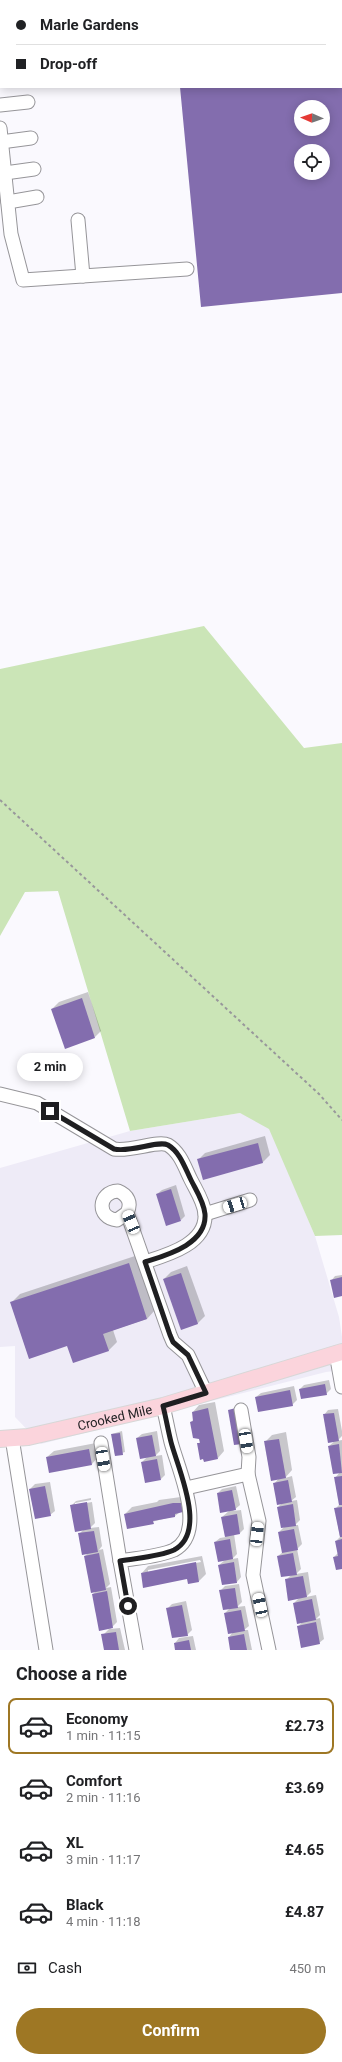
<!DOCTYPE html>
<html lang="en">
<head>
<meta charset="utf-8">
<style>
	:root { --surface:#fff; --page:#f6f6f6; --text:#202124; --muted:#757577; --line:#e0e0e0; --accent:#9e7724 }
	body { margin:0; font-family:Roboto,sans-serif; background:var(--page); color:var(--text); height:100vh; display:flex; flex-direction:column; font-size:15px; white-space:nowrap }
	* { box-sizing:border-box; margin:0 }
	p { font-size:13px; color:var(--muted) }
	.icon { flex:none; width:22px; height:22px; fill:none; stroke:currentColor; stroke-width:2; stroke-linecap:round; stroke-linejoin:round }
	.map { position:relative; height:1650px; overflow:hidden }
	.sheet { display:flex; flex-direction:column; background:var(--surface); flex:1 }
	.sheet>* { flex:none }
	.banner { position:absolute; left:0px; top:0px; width:342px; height:88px; box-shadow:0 2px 10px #0003; display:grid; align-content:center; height:88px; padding:0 16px; background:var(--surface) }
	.needle { width:26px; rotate:272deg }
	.buttons { position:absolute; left:294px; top:100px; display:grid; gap:8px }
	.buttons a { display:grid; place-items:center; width:36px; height:36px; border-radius:50%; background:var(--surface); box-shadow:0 2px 10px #0003; font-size:20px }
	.end { position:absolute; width:18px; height:18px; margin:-9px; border:5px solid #1f1f21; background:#fff; box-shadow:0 0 0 2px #fff }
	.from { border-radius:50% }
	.bubble { position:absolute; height:28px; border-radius:14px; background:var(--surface); box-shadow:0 2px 10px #0003; font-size:13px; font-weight:700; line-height:28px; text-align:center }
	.car { position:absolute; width:12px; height:24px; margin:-12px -6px; border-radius:5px; box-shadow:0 0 3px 1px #0007; background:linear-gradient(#fff 24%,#345 0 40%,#fff 0 76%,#345 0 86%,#fff 0) }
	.banner b { display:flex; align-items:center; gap:14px; height:38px; font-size:15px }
	.banner b+b { border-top:1px solid var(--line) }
	.banner i { width:10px; height:10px; background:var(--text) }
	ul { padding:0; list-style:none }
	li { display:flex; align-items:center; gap:12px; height:56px; margin:0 8px 6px; padding:0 8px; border:2px solid transparent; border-radius:8px }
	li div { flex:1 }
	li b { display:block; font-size:15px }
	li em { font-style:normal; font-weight:700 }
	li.current { border-color:var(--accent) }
	li>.icon { width:36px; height:36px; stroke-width:1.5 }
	h2 { padding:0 16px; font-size:18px; line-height:48px }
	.pay { display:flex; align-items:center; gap:10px; height:44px; padding:0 16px; font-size:15px }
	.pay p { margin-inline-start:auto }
	.action { display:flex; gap:8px; margin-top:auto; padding:8px 16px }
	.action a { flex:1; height:46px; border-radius:24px; background:var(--accent); color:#fff; font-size:16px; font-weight:700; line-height:46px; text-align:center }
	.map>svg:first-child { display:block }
	.built { fill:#eeebf7 }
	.green { fill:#cbe5b7 }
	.shadow { fill:#0003; fill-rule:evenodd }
	.building { fill:#836dae; fill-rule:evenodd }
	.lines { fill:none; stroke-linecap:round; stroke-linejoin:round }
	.minor-casing { stroke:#969599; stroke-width:15 }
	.major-casing { stroke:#d7d7d7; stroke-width:18 }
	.path { stroke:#98979b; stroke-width:2; stroke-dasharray:3 3; stroke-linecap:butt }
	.minor { stroke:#fff; stroke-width:13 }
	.major { stroke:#fbd4dc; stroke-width:16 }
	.route { stroke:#1f1f21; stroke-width:5 }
	.labels { text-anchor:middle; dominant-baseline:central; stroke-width:3.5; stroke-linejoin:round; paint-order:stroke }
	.street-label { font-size:13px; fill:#1f1f21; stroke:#fff }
</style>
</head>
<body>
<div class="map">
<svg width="342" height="1650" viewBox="0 0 342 1650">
	<rect width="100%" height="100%" fill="#faf9fe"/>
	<path class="built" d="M240 1113 269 1126 315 1236 339 1317 342 1337V1370L326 1372 41 1444 15 1417V1346L0 1347V1168L130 1131Z"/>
	<path class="green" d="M204 626 304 748 342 743V1235L315 1236 269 1129 240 1113 130 1131 58 891 25 892 0 936V669Z"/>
	<g class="shadow">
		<path d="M342 1V292L181 87H341ZM301 107H323V129H301ZM301 151H323V173H301Z"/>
		<path d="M88 992 101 1031 95 1037 52 1009 59 1002Z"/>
		<path d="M265 1136 270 1155 263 1162 204 1179 198 1160 205 1153Z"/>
		<path d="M176 1185 185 1216 181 1220 157 1194 162 1190Z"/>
		<path d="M138 1255 155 1310 147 1319 113 1330 117 1342 108 1351 68 1345 11 1303 20 1294Z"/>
		<path d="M187 1266 205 1316 198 1323 182 1329 164 1279 171 1272Z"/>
		<path d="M342 1275V1295L331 1281 335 1276Z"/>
		<path d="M329 1380 331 1389 326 1394 300 1389 304 1385Z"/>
		<path d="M294 1386 297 1400 292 1405 256 1397 261 1393Z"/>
		<path d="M215 1402 224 1451 218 1458 198 1444 201 1441 191 1422 194 1419 193 1412 199 1405Z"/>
		<path d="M338 1409 342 1431V1436L337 1441 342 1440V1568L334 1557 338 1553 336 1541 340 1537 335 1509 340 1504 335 1478 340 1472 329 1446 336 1440 324 1415 328 1410Z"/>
		<path d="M122 1431 125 1452 115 1455 112 1434Z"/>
		<path d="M157 1431 160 1451 155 1456 162 1455 165 1475 161 1479 142 1462 147 1457 137 1438 142 1434Z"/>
		<path d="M286 1432 292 1470 285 1478 292 1476 296 1497 291 1501 297 1500 300 1520 295 1525H298L302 1544 297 1549 301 1569 296 1574 308 1572 311 1592 306 1597 316 1595 320 1615 316 1619 320 1618 324 1639 319 1643 299 1626 302 1622 294 1603 299 1598 286 1580 291 1575 278 1556 283 1552 279 1532 285 1526 278 1507 282 1503 274 1484 279 1478 265 1442 272 1435Z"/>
		<path d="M96 1443 98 1457 92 1464 47 1457 54 1451Z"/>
		<path d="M50 1482 55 1511 50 1515 30 1489 35 1484Z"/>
		<path d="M236 1486 240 1505 233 1511 241 1510 244 1529 240 1533 234 1534 237 1554 232 1559 238 1558 241 1577 237 1582 223 1584 219 1565 225 1560 215 1542 220 1538 226 1537 222 1517 229 1511 218 1493 222 1489Z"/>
		<path d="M188 1496 189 1505 175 1516 128 1528 125 1514 132 1507 157 1502 159 1500Z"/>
		<path d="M91 1498V1500L75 1503V1505L92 1502 95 1523 90 1528 99 1527 102 1546 99 1550 103 1549 110 1584 106 1588 111 1587 117 1622 110 1629 120 1628 125 1650H105L103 1635 110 1628 93 1594 97 1590 85 1556 89 1552 79 1534 84 1529 71 1506 76 1501Z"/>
		<path d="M202 1556 206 1574 199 1581 188 1578 142 1573 148 1566ZM200 1560 201 1562 148 1572V1570Z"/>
		<path d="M239 1584 242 1602 237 1607 245 1606 249 1626 244 1630H248L252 1650H231L229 1637 233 1632 225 1613 230 1608 220 1591 225 1586Z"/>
		<path d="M186 1601 192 1630 187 1635 167 1609 172 1604Z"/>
		<path d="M193 1636 196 1650H176L175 1643 179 1638Z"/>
	</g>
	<g class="building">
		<path d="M180 87H342V293L201 307ZM301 107H323V129H301ZM301 151H323V173H301Z"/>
		<path d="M82 998 95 1038 65 1049 51 1009Z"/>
		<path d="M258 1143 263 1163 203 1180 197 1159Z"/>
		<path d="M171 1189 181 1221 166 1226 156 1194Z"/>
		<path d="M129 1263 147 1319 103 1334 109 1351 73 1363 67 1346 29 1359 10 1302Z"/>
		<path d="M181 1273 198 1324 181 1330 163 1279Z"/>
		<path d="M342 1277V1296L334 1298 330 1280Z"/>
		<path d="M325 1384 327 1395 301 1399 299 1389Z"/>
		<path d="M290 1390 293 1406 258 1412 255 1397Z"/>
		<path d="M208 1408 218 1459 204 1462 203 1459 200 1460 197 1443H200L199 1439 193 1438 190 1422 193 1421 192 1412Z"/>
		<path d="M236 1408 242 1444 234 1445 228 1410Z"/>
		<path d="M334 1413 339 1441 328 1443 323 1414Z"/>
		<path d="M120 1433 123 1455 115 1456 111 1434Z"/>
		<path d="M152 1435 156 1456 140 1459 136 1438Z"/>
		<path d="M279 1439 286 1478 271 1481 264 1441Z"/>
		<path d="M339 1444 342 1473 333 1474 328 1446Z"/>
		<path d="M89 1449 92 1465 49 1473 46 1457Z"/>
		<path d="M157 1459 161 1480 145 1483 141 1462Z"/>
		<path d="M342 1476V1505H339L334 1477Z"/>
		<path d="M288 1480 292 1502 277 1505 273 1483Z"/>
		<path d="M45 1486 51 1516 35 1519 29 1489Z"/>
		<path d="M232 1490 236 1510 220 1513 217 1493Z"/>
		<path d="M87 1502 91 1529 75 1532 70 1505Z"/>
		<path d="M173 1503H181L183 1512 175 1514V1517L153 1521 154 1524 127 1529 124 1514Z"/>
		<path d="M293 1504 296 1526 281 1528 277 1507Z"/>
		<path d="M342 1507V1537H340L334 1508Z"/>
		<path d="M237 1514 240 1534 225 1537 221 1517Z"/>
		<path d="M294 1529 298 1550 282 1553 278 1532Z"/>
		<path d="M94 1531 98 1552 82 1555 78 1533Z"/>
		<path d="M230 1539 233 1559 218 1562 214 1542Z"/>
		<path d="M342 1539V1569L336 1570 333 1557 338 1556 335 1541Z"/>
		<path d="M99 1553 106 1590 91 1593 84 1556Z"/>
		<path d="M293 1553 297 1575 281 1577 277 1556Z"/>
		<path d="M196 1562 199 1582 188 1584 187 1579 143 1588 141 1573Z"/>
		<path d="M234 1562 237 1583 222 1585 218 1565Z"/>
		<path d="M303 1576 307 1597 288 1601 285 1579Z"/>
		<path d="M235 1588 238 1608 223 1610 219 1590Z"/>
		<path d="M107 1591 113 1628 99 1631 92 1594Z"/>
		<path d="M312 1599 316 1620 297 1624 293 1603Z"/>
		<path d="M182 1605 188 1636 172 1638 166 1608Z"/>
		<path d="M241 1610 245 1631 228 1634 224 1613Z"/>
		<path d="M316 1622 320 1644 301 1648 297 1626Z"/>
		<path d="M116 1632 119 1650H104L101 1634Z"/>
		<path d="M244 1634 247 1650H230L228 1637Z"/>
		<path d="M189 1640 191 1650H175L174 1643Z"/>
	</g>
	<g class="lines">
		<g class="minor-casing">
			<g id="minor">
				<path d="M0 30H1"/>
				<path d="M0 105 28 102"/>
				<path d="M0 128 11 234 23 280 187 269"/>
				<path d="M1 142 31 138"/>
				<path d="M5 173 34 169"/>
				<path d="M8 202 37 197"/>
				<path d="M78 220 83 276"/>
				<path d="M0 1094 37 1103 114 1149C131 1152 158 1140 168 1145 180 1152 185 1168 191 1180 196 1190 204 1202 205 1214 207 1244 167 1255 145 1262"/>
				<path d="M127 1213 117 1220C96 1218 98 1192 118 1191 128 1195 132 1203 127 1213L170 1335 173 1342 188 1355 206 1393"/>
				<path d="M205 1214 250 1200"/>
				<path d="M336 1353 342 1387"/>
				<path d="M241 1410 249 1457 248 1474"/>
				<path d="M12 1438 46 1650"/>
				<path d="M101 1443 120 1561"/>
				<path d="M186 1488 248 1474 259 1521 253 1575 269 1650"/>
				<path d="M136 1650 120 1561C136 1558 158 1557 174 1550 208 1532 178 1469 171 1442 168 1430 166 1418 163 1406"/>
			</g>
		</g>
		<g class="major-casing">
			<g id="major">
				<path id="s1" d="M0 1439 28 1437 163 1406 342 1352"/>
			</g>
		</g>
		<path class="path" d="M0 800 319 1094 342 1120"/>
		<use href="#minor" class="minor"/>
		<use href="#major" class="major"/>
	</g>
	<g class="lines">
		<path class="route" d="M50 1111 114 1149C131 1153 158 1140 168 1145 180 1152 185 1168 191 1180 196 1190 204 1202 205 1214 207 1244 167 1255 145 1262L170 1335 173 1342 188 1355 206 1393 163 1406C166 1418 168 1430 171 1442 178 1469 208 1532 174 1550 158 1557 136 1558 120 1561L128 1606"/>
	</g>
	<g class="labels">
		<g class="street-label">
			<text stroke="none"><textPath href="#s1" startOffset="117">Crooked Mile</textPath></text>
		</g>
	</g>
</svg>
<div class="buttons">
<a><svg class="needle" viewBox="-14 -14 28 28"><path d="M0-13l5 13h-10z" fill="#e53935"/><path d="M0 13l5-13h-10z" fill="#757577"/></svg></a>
<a><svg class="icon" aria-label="locate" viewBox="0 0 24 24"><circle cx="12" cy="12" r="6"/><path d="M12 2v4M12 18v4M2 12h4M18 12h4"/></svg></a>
</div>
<i class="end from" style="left:128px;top:1606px"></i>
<i class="end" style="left:50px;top:1111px"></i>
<div class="bubble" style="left:17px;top:1053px;width:66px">2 min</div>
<i class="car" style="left:235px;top:1205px;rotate:253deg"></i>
<i class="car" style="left:131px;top:1222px;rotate:337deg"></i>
<i class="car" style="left:246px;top:1441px;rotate:171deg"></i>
<i class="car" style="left:103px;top:1459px;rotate:170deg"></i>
<i class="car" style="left:257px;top:1534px;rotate:6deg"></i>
<i class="car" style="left:260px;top:1605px;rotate:348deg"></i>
<div class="banner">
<b><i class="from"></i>Marle Gardens</b>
<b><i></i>Drop-off</b>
</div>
</div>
<section class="sheet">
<h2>Choose a ride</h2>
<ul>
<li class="current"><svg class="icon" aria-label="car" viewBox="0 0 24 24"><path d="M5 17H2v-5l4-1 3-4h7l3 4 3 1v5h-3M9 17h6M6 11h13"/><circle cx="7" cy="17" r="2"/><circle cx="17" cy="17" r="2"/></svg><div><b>Economy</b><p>1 min · 11:15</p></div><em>£2.73</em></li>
<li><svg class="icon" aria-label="car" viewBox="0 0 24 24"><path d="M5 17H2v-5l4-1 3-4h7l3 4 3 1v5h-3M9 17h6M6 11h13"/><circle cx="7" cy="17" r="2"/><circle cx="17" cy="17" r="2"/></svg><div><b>Comfort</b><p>2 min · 11:16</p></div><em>£3.69</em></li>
<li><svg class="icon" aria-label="car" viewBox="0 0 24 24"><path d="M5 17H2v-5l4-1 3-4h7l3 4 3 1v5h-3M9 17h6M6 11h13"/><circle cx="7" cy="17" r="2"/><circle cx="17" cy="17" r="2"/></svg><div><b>XL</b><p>3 min · 11:17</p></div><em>£4.65</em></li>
<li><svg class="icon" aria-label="car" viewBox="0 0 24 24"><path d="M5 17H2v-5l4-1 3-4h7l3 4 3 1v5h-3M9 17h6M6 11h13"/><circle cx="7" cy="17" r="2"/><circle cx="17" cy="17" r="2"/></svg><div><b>Black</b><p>4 min · 11:18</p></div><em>£4.87</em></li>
</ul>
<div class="pay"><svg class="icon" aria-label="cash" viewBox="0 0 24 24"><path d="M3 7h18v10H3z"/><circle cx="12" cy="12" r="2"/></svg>Cash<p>450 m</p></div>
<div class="action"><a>Confirm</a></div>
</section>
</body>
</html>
